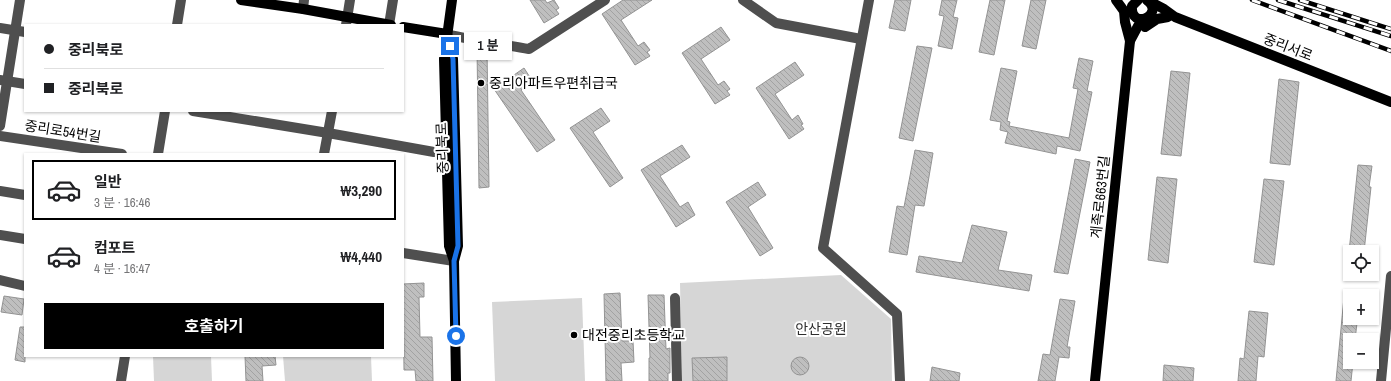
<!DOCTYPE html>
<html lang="ko">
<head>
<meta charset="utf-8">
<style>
	:root { --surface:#fff; --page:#f6f6f6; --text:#202124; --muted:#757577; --line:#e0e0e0; --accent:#000 }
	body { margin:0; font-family:"Archivo Narrow","Noto Sans KR",sans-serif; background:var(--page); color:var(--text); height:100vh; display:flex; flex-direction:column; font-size:15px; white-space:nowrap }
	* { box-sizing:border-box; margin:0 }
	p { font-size:13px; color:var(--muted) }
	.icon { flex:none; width:22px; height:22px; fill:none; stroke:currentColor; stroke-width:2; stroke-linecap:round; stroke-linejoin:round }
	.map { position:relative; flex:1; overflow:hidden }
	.panel { position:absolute; left:24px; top:153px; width:380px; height:204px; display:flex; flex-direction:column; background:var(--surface); border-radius:0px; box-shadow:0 1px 3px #0004 }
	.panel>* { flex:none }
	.hud { position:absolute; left:24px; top:24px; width:380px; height:88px; border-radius:0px; box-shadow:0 1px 3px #0004; display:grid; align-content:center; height:88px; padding:0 20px; background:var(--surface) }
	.buttons { position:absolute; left:1343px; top:245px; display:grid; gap:8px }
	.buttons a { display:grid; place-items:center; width:36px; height:36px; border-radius:0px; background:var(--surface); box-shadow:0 1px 3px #0004; font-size:20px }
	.end { position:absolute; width:18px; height:18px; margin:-9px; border:5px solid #1a73e8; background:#fff; box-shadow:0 0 0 2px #fff }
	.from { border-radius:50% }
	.bubble { position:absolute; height:28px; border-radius:0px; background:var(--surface); box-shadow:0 1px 3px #0004; font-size:13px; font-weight:700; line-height:28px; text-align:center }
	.hud b { display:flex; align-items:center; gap:14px; height:38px; font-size:15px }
	.hud b+b { border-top:1px solid var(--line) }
	.hud i { width:10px; height:10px; background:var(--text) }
	ul { padding:7px 0 0; list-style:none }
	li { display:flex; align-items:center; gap:12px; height:60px; margin:0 8px 6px; padding:0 12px; border:2px solid transparent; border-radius:0px }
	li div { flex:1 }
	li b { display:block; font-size:15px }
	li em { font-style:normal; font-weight:700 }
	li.current { border-color:var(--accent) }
	li>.icon { width:36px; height:36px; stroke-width:1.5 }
	.cta { display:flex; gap:8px; margin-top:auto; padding:8px 20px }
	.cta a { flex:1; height:46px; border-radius:0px; background:var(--accent); color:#fff; font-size:16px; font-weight:700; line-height:46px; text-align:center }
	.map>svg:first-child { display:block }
	.green { fill:#d6d6d6 }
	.building { fill:url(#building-back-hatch); stroke:#939393 }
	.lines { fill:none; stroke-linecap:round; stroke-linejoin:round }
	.minor { stroke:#4f4f4f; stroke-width:10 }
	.major { stroke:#000; stroke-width:10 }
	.rail-casing { stroke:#000; stroke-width:4.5 }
	.rail { stroke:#fff; stroke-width:3; stroke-dasharray:9; stroke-linecap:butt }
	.route { stroke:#1a73e8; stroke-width:5 }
	.poi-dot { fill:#000; stroke:#fff; stroke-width:1.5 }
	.labels { text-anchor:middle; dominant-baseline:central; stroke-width:4; stroke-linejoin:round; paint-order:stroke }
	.street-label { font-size:14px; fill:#000; stroke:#fff }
	.poi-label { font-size:14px; fill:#000; stroke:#fff; text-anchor:start }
	.park-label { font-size:14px; fill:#2d2d2d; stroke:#fff }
</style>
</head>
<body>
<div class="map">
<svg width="1391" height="381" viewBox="0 0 1391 381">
	<defs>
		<pattern id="building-back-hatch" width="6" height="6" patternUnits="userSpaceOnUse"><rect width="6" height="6" fill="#bfbfbf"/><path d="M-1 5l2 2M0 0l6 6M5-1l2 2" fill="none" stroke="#a2a2a2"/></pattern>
	</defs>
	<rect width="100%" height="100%" fill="#fff"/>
	<g class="green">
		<path d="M841 275 891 319 892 381H682L680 283Z"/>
		<path d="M582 298 585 381H495L492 302Z"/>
		<path d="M153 356H211L212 381H154Z"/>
		<path d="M283 356H371L372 381H285Z"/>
	</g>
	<g class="building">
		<path d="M530 0H545L547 3 554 0 559 8 556 10 559 14 544 23Z"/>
		<path d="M623 0H652L621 20 638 46 644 42 650 50 647 52 650 56 635 65 602 14Z"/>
		<path d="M895 0H911L905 31 889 28Z"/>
		<path d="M942 0H957L953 17 958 18 952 49 938 46 944 16 939 15Z"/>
		<path d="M990 0H1005L994 55 979 52Z"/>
		<path d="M1031 0H1046L1036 49 1022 46Z"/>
		<path d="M721 27 730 40 701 59 718 85 724 81 730 89 727 91 730 95 715 104 682 53Z"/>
		<path d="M917 46 932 48 913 141 899 138Z"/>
		<path d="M477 48 487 49 489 187 479 188Z"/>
		<path d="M1079 58 1093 61 1087 91 1092 92 1080 151 1057 146 1056 154 1005 143 1008 132 1000 130 1001 122 990 120 1001 68 1017 71 1007 121 1010 122 1009 126 1069 138 1078 89 1073 88Z"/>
		<path d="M795 62 804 75 775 94 792 120 798 115 803 124 801 125 804 129 789 139 756 88Z"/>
		<path d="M524 68 533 82 521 90 555 140 537 152 494 89Z"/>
		<path d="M1171 71 1190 73 1181 156 1161 154Z"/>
		<path d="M1279 79 1299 82 1290 165 1270 163Z"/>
		<path d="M601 108 610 121 593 132 623 178 610 187 570 128Z"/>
		<path d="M682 145 690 157 660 176 680 207 688 202 695 215 676 227 641 170Z"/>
		<path d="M915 150 933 153 924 206 915 205 907 255 889 252 897 206 904 207Z"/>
		<path d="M1075 159 1090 162 1068 274 1054 272Z"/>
		<path d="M1358 165 1372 166 1369 187H1371L1364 252H1349Z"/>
		<path d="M1157 177 1177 179 1168 263 1148 260Z"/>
		<path d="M1264 179 1284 181 1274 265 1254 262Z"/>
		<path d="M758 182 766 195 748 207 773 248 760 256 726 202Z"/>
		<path d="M972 225 1007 232 998 270 1032 275 1029 291 916 272 919 256 962 263Z"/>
		<path d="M424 283V297H419L420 337H432L433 381H416L415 370H404L403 284Z"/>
		<path d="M620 293 622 341H633L634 362 621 363 622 381H606L604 294Z"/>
		<path d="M648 295H664L666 349 670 348V373H668V381H649V358H650Z"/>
		<path d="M4 296 24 299 22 315 1 312Z"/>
		<path d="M1344 297 1350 298V318H1356L1355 323H1357L1355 340H1350V362H1353L1351 381H1336Z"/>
		<path d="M1060 299 1075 301 1067 347H1070L1069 358 1059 357 1055 381H1038L1043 354 1050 355Z"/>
		<path d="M1249 311 1268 313 1264 357 1258 356 1256 381H1238L1240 358 1244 359Z"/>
		<path d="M20 327H25V362L15 360Z"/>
		<path d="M245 356H275L276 365 262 366 263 381H246Z"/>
		<path d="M727 357V381H693L692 358Z"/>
		<circle cx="800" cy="366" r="9"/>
		<path d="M1164 365 1194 368 1193 381H1163Z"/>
		<path d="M932 367 960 373 959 381H930Z"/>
	</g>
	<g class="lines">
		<g class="minor">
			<path d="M743 0 776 23 861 39"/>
			<path d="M869 0 823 248 897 314 900 381"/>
			<path d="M303 9 304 0"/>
			<path d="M177 25 181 0"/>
			<path d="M346 25 350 0"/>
			<path d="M389 25 393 0"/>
			<path d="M0 28 25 32"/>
			<path d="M447 34C474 41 502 44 529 49L605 0"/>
			<path d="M0 80 25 84"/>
			<path d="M193 111 328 133 434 152"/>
			<path d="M0 126 20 0"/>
			<path d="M0 136 122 154"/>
			<path d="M158 154 165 111"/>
			<path d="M324 154 332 111"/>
			<path d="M0 191 25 195"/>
			<path d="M0 235 25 239"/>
			<path d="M403 253 454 261"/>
			<path d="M0 280 25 286"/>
			<path d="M675 298 677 381"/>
			<path d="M121 381 125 356"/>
			<path d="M1381 381 1391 276"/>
		</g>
		<g class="major">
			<path d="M241 0 303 9 391 25"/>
			<path d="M452 0 444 59 449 246 454 261"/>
			<path d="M1116 0 1124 11 1125 22 1130 41"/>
			<path d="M1138 0 1132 6C1130 31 1166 15 1147 0"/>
			<path d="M1147 0 1164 9 1175 17 1391 102"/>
			<path d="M403 27 447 34"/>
			<path d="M1145 27 1157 19 1168 17"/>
			<path d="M447 34 453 59 458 246 454 261 456 381"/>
			<path d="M1095 381 1130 41 1138 26 1144 19"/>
		</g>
		<g class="rail-casing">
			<g id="rail">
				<path d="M1252 0 1391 51"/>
				<path d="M1278 0 1391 36"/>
				<path d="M1300 0 1391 29"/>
			</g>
		</g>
		<use href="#rail" class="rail"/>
	</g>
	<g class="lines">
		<path class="route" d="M450 46 453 59 458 246 454 261 456 336"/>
	</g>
	<g class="poi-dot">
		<circle cx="481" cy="83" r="4"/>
		<circle cx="574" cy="335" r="4"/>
	</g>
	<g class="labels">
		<g class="street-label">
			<text transform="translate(1288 47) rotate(21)">중리서로</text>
			<text transform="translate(63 131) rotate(9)">중리로54번길</text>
			<text transform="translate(442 148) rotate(-92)">중리북로</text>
			<text transform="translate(1100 197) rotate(-84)">계족로663번길</text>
		</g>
		<g class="poi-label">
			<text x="489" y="83">중리아파트우편취급국</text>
			<text x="582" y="335">대전중리초등학교</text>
		</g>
		<g class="park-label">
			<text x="821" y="329">안산공원</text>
		</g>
	</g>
</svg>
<div class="buttons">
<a><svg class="icon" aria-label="locate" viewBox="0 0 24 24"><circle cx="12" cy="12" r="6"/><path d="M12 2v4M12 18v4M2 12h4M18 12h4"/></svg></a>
<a>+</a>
<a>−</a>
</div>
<i class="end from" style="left:456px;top:336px"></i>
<i class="end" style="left:450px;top:46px"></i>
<div class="bubble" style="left:464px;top:32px;width:48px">1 분</div>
<div class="hud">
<b><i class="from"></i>중리북로</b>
<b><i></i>중리북로</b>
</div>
<section class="panel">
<ul>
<li class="current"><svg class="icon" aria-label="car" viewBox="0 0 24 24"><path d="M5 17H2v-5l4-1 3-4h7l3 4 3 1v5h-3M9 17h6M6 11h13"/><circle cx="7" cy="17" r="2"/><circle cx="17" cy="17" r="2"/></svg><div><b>일반</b><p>3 분 · 16:46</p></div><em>₩3,290</em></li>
<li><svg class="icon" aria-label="car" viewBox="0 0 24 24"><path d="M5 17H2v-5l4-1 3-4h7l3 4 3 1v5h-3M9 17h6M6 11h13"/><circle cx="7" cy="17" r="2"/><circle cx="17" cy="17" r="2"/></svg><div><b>컴포트</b><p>4 분 · 16:47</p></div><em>₩4,440</em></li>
</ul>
<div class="cta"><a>호출하기</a></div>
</section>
</div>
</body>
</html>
